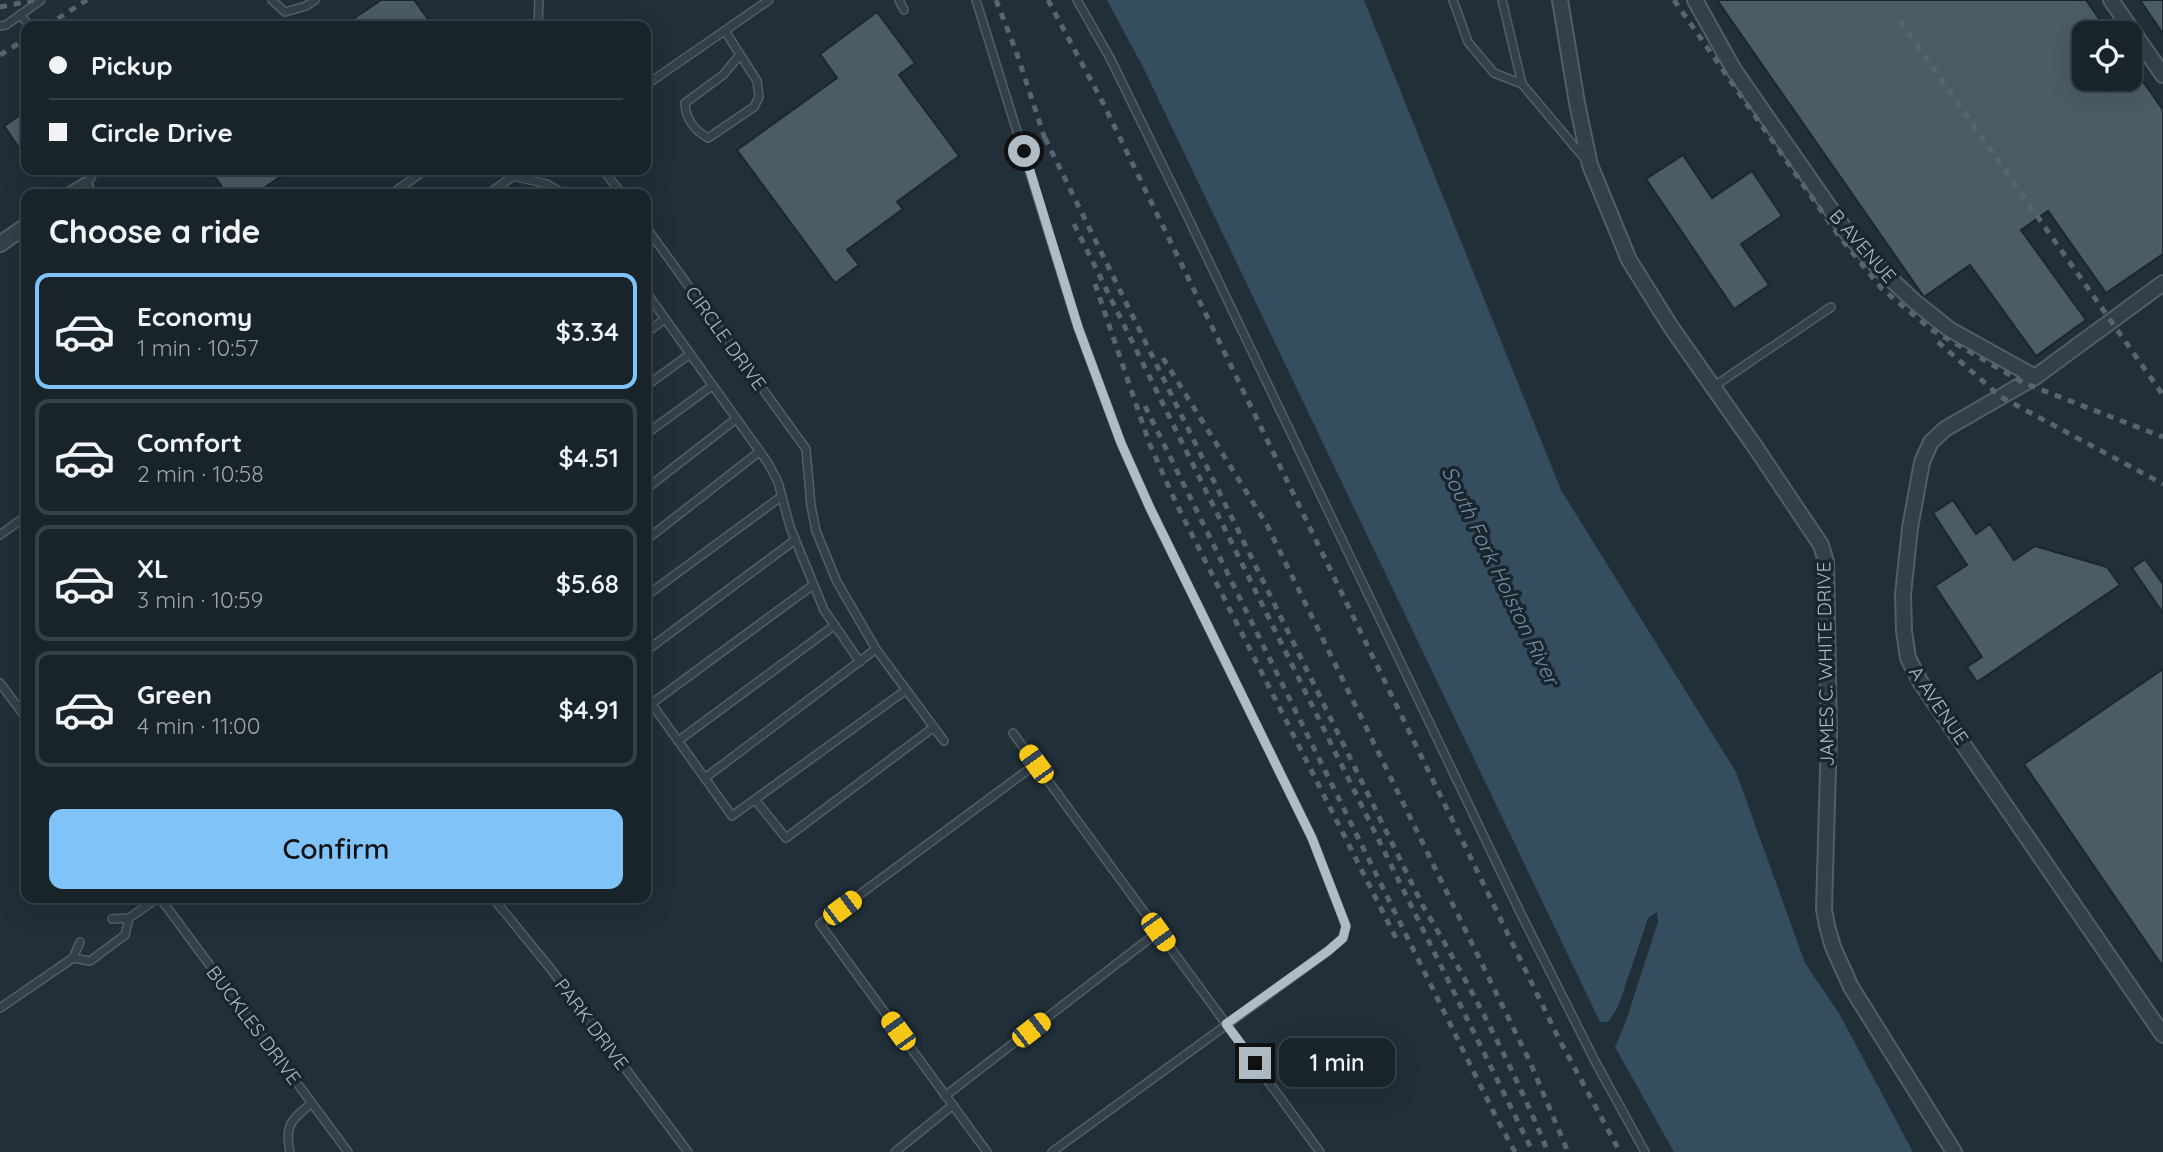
<!DOCTYPE html>
<html lang="en">
<head>
<meta charset="utf-8">
<style>
	:root { --surface:#18232a; --page:#252f36; --text:#f1f3f6; --muted:#9fa4a8; --line:#364047; --accent:#80c3f9 }
	body { margin:0; font-family:Quicksand,sans-serif; background:var(--page); color:var(--text); height:100vh; display:flex; flex-direction:column; font-size:26px; white-space:nowrap }
	* { box-sizing:border-box; margin:0 }
	p { font-size:23px; color:var(--muted) }
	.icon { flex:none; width:38px; height:38px; fill:none; stroke:currentColor; stroke-width:2; stroke-linecap:round; stroke-linejoin:round }
	.map { position:relative; flex:1; overflow:hidden }
	.panel { position:absolute; left:21px; top:189px; width:630px; height:714px; display:flex; flex-direction:column; background:var(--surface); border-radius:14px; box-shadow:0 7px 28px #0002,0 0 0 2px var(--line) }
	.panel>* { flex:none }
	.banner { position:absolute; left:21px; top:21px; width:630px; height:154px; border-radius:14px; box-shadow:0 7px 28px #0002,0 0 0 2px var(--line); display:grid; align-content:center; height:154px; padding:0 28px; background:var(--surface) }
	.controls { position:absolute; left:2072px; top:21px; display:grid; gap:14px }
	.controls a { display:grid; place-items:center; width:70px; height:70px; border-radius:14px; background:var(--surface); box-shadow:0 7px 28px #0002,0 0 0 2px var(--line); font-size:35px }
	.end { position:absolute; width:32px; height:32px; margin:-16px; border:9px solid #afbbc5; background:#111; box-shadow:0 0 0 4px #111 }
	.from { border-radius:50% }
	.bubble { position:absolute; height:49px; border-radius:14px; background:var(--surface); box-shadow:0 7px 28px #0002,0 0 0 2px var(--line); font-size:23px; font-weight:600; line-height:49px; text-align:center }
	.car { position:absolute; width:21px; height:42px; margin:-21px -10px; border-radius:9px; box-shadow:0 0 5px 2px #0007; background:linear-gradient(#f5c518 24%,#345 0 40%,#f5c518 0 76%,#345 0 86%,#f5c518 0) }
	.banner b { display:flex; align-items:center; gap:24px; height:66px; font-size:26px }
	.banner b+b { border-top:2px solid var(--line) }
	.banner i { width:18px; height:18px; background:var(--text) }
	ul { padding:0; list-style:none }
	li { display:flex; align-items:center; gap:21px; height:116px; margin:0 14px 10px; padding:0 14px; border:4px solid var(--line); border-radius:14px }
	li div { flex:1 }
	li b { display:block; font-size:26px }
	li em { font-style:normal; font-weight:600 }
	li.current { border-color:var(--accent) }
	li>.icon { width:63px; height:63px; stroke-width:1.5 }
	h2 { padding:0 28px; font-size:32px; line-height:84px }
	.cta { display:flex; gap:14px; margin-top:auto; padding:14px 28px }
	.cta a { flex:1; height:80px; border-radius:14px; background:var(--accent); color:#111; font-size:28px; font-weight:600; line-height:80px; text-align:center }
	.map>svg:first-child { display:block }
	.water { fill:#344e60 }
	.building { fill:#4b5c67; stroke:#1b272f; stroke-width:2 }
	.lines { fill:none; stroke-linecap:round; stroke-linejoin:round }
	.service-casing { stroke:#525e66; stroke-width:10 }
	.minor-casing { stroke:#525e66; stroke-width:18 }
	.service { stroke:#344049; stroke-width:7 }
	.minor { stroke:#344049; stroke-width:14 }
	.rail { stroke:#566570; stroke-width:5; stroke-dasharray:7 7; stroke-linecap:butt }
	.route { stroke:#afbbc5; stroke-width:9 }
	.labels { text-anchor:middle; dominant-baseline:central; stroke-width:7; stroke-linejoin:round; paint-order:stroke }
	.street-label { font-size:19px; fill:#afbbc5; stroke:#1a252d }
	.water-label { font-size:21px; font-style:italic; fill:#6f92aa; stroke:#1a252d }
</style>
</head>
<body>
<div class="map">
<svg width="2163" height="1152" viewBox="0 0 2163 1152">
	<rect width="100%" height="100%" fill="#202f38"/>
	<path class="water" d="M1107 0H1364L1561 490 1736 772 1805 963 1840 1015 1913 1152H1674L1615 1047 1626 1021 1658 922 1657 912 1648 918 1618 1007 1608 1022H1600L1143 67Z"/>
	<g class="building">
		<path d="M381 0H414L433 26H343Z"/>
		<path d="M1717 0H2086L2109 33H2084V79H2130V63L2163 110V254L2106 293 2048 211 2021 230 2086 320 2036 356 1970 265 1924 297Z"/>
		<path d="M2140 0H2163V34Z"/>
		<path d="M877 12 915 63 899 75 959 156 897 202 903 209 847 250 859 265 835 283 737 150 837 78 820 54Z"/>
		<path d="M26 111V158L4 126Z"/>
		<path d="M1683 155 1712 198 1752 171 1782 216 1741 244 1769 285 1734 309 1646 179Z"/>
		<path d="M210 170H290L255 194H227Z"/>
		<path d="M1953 500 1976 534 1990 524 2014 560 2035 546 2107 567 2120 585 1977 682 1967 667 1982 657 1935 586 1967 565 1933 513Z"/>
		<path d="M2145 559 2163 584V613L2132 568Z"/>
		<path d="M2163 669V967L2024 764Z"/>
	</g>
	<g class="lines">
		<g class="service-casing">
			<g id="service">
				<path d="M272 0 285 12 306 6 315 0"/>
				<path d="M899 0 904 10"/>
				<path d="M976 0 1078 327 1121 443 1150 508 1312 838 1346 926 1343 938 1328 951 1052 1152"/>
				<path d="M1077 0 1110 58 1182 205 1520 912 1596 1063 1645 1152"/>
				<path d="M1453 0 1468 42 1494 73 1522 84 1585 159"/>
				<path d="M1502 0 1522 84"/>
				<path d="M20 15 30 26"/>
				<path d="M0 26 6 25 41 0"/>
				<path d="M538 26 539 0"/>
				<path d="M725 31 757 81 759 97 754 107 708 138C695 131 685 118 685 103L723 75 739 56"/>
				<path d="M646 85 769 0"/>
				<path d="M603 170 622 194"/>
				<path d="M513 176 547 184 564 194"/>
				<path d="M85 186 96 170"/>
				<path d="M393 193 425 170"/>
				<path d="M488 194 522 170"/>
				<path d="M646 227 806 449 811 506 816 531 837 582 876 649 944 741"/>
				<path d="M646 292 768 463 778 482 790 527 824 610 860 662"/>
				<path d="M646 333 665 319"/>
				<path d="M646 386 690 354"/>
				<path d="M1713 387 1831 307"/>
				<path d="M646 434 712 386"/>
				<path d="M646 489 736 419"/>
				<path d="M0 535 26 516"/>
				<path d="M646 540 759 452"/>
				<path d="M646 596 782 496"/>
				<path d="M646 651 795 540"/>
				<path d="M0 683 26 718"/>
				<path d="M646 696 732 816 906 690"/>
				<path d="M651 704 813 585"/>
				<path d="M1013 733 1320 1152"/>
				<path d="M678 741 835 625"/>
				<path d="M705 778 876 649"/>
				<path d="M756 801 786 838 934 727"/>
				<path d="M160 898 348 1152"/>
				<path d="M493 898 550 968 688 1152"/>
				<path d="M129 918 158 898"/>
				<path d="M80 942 73 958 90 961 125 935 129 918 112 919"/>
				<path d="M0 1008 73 958"/>
				<path d="M945 1096 1158 932"/>
				<path d="M290 1152C284 1125 292 1119 312 1103"/>
				<path d="M895 1152 953 1105"/>
				<path d="M987 1152 820 924 1036 764"/>
			</g>
		</g>
		<g class="minor-casing">
			<g id="minor">
				<path d="M1560 0 1577 103 1590 165 1629 260 1671 327 1756 448 1821 545 1826 562 1829 734 1824 909 1827 926 1833 947 1851 987 1954 1152"/>
				<path d="M1695 0 1734 70 1848 234 1880 269 1914 301 1949 329 2035 377"/>
				<path d="M2111 0 2163 75"/>
				<path d="M72 194 85 186"/>
				<path d="M0 244 26 226"/>
				<path d="M2163 283 2035 377 1945 429 1931 442 1922 462 1910 528 1903 594 1904 631 1908 658 1921 683 2163 1035"/>
			</g>
		</g>
		<use href="#service" class="service"/>
		<use href="#minor" class="minor"/>
		<g class="rail">
			<path d="M996 0 1016 51 1047 145"/>
			<path d="M1048 0 1103 103 1559 1039 1620 1152"/>
			<path d="M1674 0 1839 236 1882 289 1932 330 2024 383 2163 437"/>
			<path d="M0 7 34 0"/>
			<path d="M1900 21 2163 395"/>
			<path d="M46 26 87 0"/>
			<path d="M0 55 26 39"/>
			<path d="M1045 138 1423 906C1470 985 1513 1067 1548 1152"/>
			<path d="M1074 224 1533 1152"/>
			<path d="M1095 284 1150 445 1177 505 1399 944"/>
			<path d="M1938 342 2001 397 2163 484"/>
			<path d="M1163 358 1267 525 1530 1062 1568 1152"/>
			<path d="M1145 406 1496 1117 1515 1152"/>
		</g>
	</g>
	<g class="lines">
		<path class="route" d="M1024 151 1078 327 1121 443 1150 508 1312 838 1346 926 1343 938 1328 951 1226 1024 1255 1063"/>
	</g>
	<g class="labels">
		<g class="street-label">
			<text transform="translate(1863 246) rotate(49)">B AVENUE</text>
			<text transform="translate(726 338) rotate(54)">CIRCLE DRIVE</text>
			<text transform="translate(1825 664) rotate(-91)">JAMES C. WHITE DRIVE</text>
			<text transform="translate(1939 705) rotate(56)">A AVENUE</text>
			<text transform="translate(592 1024) rotate(53)">PARK DRIVE</text>
			<text transform="translate(254 1025) rotate(53)">BUCKLES DRIVE</text>
		</g>
		<g class="water-label">
			<text transform="translate(1501 575) rotate(64)">South Fork Holston River</text>
		</g>
	</g>
</svg>
<div class="controls">
<a><svg class="icon" aria-label="locate" viewBox="0 0 24 24"><circle cx="12" cy="12" r="6"/><path d="M12 2v4M12 18v4M2 12h4M18 12h4"/></svg></a>
</div>
<i class="end from" style="left:1024px;top:151px"></i>
<i class="end" style="left:1255px;top:1063px"></i>
<div class="bubble" style="left:1279px;top:1038px;width:116px">1 min</div>
<i class="car" style="left:1036px;top:764px;rotate:324deg"></i>
<i class="car" style="left:842px;top:908px;rotate:53deg"></i>
<i class="car" style="left:1158px;top:932px;rotate:144deg"></i>
<i class="car" style="left:1031px;top:1030px;rotate:52deg"></i>
<i class="car" style="left:898px;top:1031px;rotate:324deg"></i>
<div class="banner">
<b><i class="from"></i>Pickup</b>
<b><i></i>Circle Drive</b>
</div>
<section class="panel">
<h2>Choose a ride</h2>
<ul>
<li class="current"><svg class="icon" aria-label="car" viewBox="0 0 24 24"><path d="M5 17H2v-5l4-1 3-4h7l3 4 3 1v5h-3M9 17h6M6 11h13"/><circle cx="7" cy="17" r="2"/><circle cx="17" cy="17" r="2"/></svg><div><b>Economy</b><p>1 min · 10:57</p></div><em>$3.34</em></li>
<li><svg class="icon" aria-label="car" viewBox="0 0 24 24"><path d="M5 17H2v-5l4-1 3-4h7l3 4 3 1v5h-3M9 17h6M6 11h13"/><circle cx="7" cy="17" r="2"/><circle cx="17" cy="17" r="2"/></svg><div><b>Comfort</b><p>2 min · 10:58</p></div><em>$4.51</em></li>
<li><svg class="icon" aria-label="car" viewBox="0 0 24 24"><path d="M5 17H2v-5l4-1 3-4h7l3 4 3 1v5h-3M9 17h6M6 11h13"/><circle cx="7" cy="17" r="2"/><circle cx="17" cy="17" r="2"/></svg><div><b>XL</b><p>3 min · 10:59</p></div><em>$5.68</em></li>
<li><svg class="icon" aria-label="car" viewBox="0 0 24 24"><path d="M5 17H2v-5l4-1 3-4h7l3 4 3 1v5h-3M9 17h6M6 11h13"/><circle cx="7" cy="17" r="2"/><circle cx="17" cy="17" r="2"/></svg><div><b>Green</b><p>4 min · 11:00</p></div><em>$4.91</em></li>
</ul>
<div class="cta"><a>Confirm</a></div>
</section>
</div>
</body>
</html>
